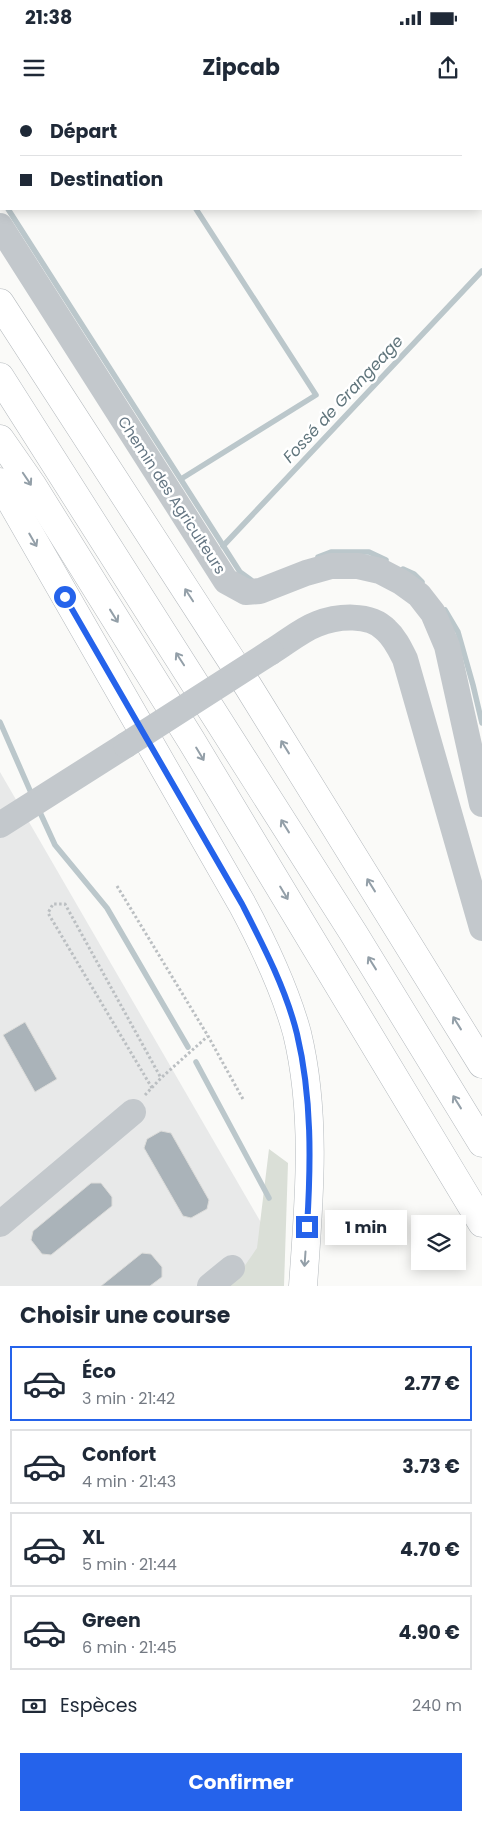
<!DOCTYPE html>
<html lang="fr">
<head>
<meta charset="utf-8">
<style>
	:root { --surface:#fff; --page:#f6f6f7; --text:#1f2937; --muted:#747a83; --line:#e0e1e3; --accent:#2563eb }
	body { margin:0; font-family:Poppins,sans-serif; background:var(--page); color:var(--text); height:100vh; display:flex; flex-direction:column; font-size:19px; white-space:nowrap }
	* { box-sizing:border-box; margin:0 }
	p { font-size:16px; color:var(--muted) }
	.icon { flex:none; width:28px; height:28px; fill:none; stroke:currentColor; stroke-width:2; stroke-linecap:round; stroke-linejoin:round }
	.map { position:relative; height:1186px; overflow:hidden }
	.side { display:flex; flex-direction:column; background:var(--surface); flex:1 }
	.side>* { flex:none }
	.hud { position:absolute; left:0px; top:0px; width:482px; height:110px; box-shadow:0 2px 12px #0003; display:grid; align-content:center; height:110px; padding:0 20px; background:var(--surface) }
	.fabs { position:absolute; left:411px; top:1115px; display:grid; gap:10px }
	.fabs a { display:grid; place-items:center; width:55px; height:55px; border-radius:0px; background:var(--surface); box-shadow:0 2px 12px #0003; font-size:25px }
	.end { position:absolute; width:22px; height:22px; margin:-11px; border:6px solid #2563eb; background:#fff; box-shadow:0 0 0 2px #fff }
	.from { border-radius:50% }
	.bubble { position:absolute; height:35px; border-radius:0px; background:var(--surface); box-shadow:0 2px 12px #0003; font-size:16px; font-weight:700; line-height:35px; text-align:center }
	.hud b { display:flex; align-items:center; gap:18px; height:48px; font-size:19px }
	.hud b+b { border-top:1px solid var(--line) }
	.hud i { width:12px; height:12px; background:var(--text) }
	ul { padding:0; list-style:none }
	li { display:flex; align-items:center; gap:15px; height:75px; margin:0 10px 8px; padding:0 10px; border:2px solid var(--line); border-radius:0px }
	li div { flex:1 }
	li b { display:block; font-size:19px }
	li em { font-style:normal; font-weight:700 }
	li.selected { border-color:var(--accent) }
	li>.icon { width:45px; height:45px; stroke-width:1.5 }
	h2 { padding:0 20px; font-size:22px; line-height:60px }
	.pay { display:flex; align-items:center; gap:12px; height:55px; padding:0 20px; font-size:19px }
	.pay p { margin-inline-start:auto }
	.button { display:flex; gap:10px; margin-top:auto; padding:10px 20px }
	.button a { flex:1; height:58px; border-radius:0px; background:var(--accent); color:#fff; font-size:20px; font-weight:700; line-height:58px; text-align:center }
	.status { display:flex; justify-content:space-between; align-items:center; height:35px; padding:0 25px; background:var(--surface); direction:ltr }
	.status svg { height:14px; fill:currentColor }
	header { display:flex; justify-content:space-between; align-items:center; height:65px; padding:0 20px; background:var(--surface); font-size:22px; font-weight:700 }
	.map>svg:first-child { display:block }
	.built { fill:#e8e9e9 }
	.green { fill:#dadfd7 }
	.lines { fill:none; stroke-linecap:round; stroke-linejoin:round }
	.stream { stroke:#bbc7cb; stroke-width:5.5 }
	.building { fill:#aab3b9; stroke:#dcdcda }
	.highway-casing { stroke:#b4b9bd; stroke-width:29 }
	.path { stroke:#bbbfc2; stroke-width:3; stroke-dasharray:2.5 2.5; stroke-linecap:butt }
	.minor { stroke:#c3c8cc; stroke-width:26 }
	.highway { stroke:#fff; stroke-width:28 }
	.minor-bridge { stroke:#c3c8cc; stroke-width:26 }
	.oneway { stroke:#939fa8 }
	.route { stroke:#2563eb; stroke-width:6 }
	.labels { text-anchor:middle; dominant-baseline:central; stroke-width:5; stroke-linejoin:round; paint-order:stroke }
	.street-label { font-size:15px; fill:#657683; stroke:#fff }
	.water-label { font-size:16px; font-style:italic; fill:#60757c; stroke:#fff }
</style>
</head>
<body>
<div class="status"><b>21:38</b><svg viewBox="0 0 49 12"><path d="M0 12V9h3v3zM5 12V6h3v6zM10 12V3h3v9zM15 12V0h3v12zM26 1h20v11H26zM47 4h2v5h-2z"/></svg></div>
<header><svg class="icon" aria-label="menu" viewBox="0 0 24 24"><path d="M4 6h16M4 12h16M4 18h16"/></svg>Zipcab<svg class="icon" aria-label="share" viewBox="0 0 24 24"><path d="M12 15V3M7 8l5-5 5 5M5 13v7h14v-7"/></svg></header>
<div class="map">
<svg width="482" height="1186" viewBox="0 0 482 1186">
	<rect width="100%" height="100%" fill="#fafaf8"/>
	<path class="built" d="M0 672 263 1126 266 1186H0Z"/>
	<path class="green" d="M269 1049 288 1063 284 1186H228L232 1184 257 1148Z"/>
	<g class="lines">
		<g class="stream">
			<path d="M126 0 127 1"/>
			<path d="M0 97 1 99"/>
			<path d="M8 109 240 472 251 480"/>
			<path d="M181 379 316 295 196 109"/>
			<path d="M223 446 482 171"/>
			<path d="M318 457 331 452H369L386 460"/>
			<path d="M403 469 414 474 422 482"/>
			<path d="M445 510 458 532 473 585 482 623"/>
			<path d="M0 622 32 695"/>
			<path d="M38 708 55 745 107 808 188 947"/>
			<path d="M196 962 269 1098"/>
		</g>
	</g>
	<g class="building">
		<path d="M25 922 57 979 35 992 3 935Z"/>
		<path d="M161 1031 171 1033 209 1100 207 1109 191 1118 183 1116 144 1048 147 1039Z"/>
		<path d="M91 1083H101L112 1097V1106L51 1155 42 1154 31 1140 33 1131Z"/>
		<path d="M142 1153 151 1154 162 1167V1177L150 1186H101Z"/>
	</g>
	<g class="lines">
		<g class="highway-casing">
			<g id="highway">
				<path d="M0 203 248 586 482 964"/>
				<path d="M0 277 354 834 482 1043"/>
				<path d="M0 339 32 385 191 640 482 1123"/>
				<path d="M0 382 242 804C264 845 285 889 297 933 317 1016 309 1102 303 1186"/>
			</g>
		</g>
		<g class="path">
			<path d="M117 786 208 936 244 1001"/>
			<path d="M152 988 48 813 53 804H65L161 978"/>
			<path d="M145 995 161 978 208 936"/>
		</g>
		<g class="minor">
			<path d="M0 126 226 481 246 492 260 491 306 473 331 466H358L380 471 401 482 419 495 433 513 447 546 482 704"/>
			<path d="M271 552C286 543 301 530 317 524 337 516 370 513 386 530 395 538 400 549 405 559L482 828"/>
			<path d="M0 725 126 645"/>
			<path d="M0 1124 133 1012"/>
			<path d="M210 1186 232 1168"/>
		</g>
		<use href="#highway" class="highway"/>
		<path class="minor-bridge" d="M126 645 271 552"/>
	</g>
	<defs><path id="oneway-shaft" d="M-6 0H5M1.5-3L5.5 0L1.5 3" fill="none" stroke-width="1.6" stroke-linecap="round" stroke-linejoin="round" transform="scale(1.25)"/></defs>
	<g class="oneway">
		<use href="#oneway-shaft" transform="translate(27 379) rotate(56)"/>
		<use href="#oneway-shaft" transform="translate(33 440) rotate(60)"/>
		<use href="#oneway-shaft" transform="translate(189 495) rotate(-123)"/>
		<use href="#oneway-shaft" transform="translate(114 516) rotate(58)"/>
		<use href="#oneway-shaft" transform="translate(180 559) rotate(-123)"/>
		<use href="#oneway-shaft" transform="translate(285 647) rotate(-122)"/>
		<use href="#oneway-shaft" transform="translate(200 654) rotate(59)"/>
		<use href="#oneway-shaft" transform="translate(285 726) rotate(-122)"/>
		<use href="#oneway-shaft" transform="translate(371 785) rotate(-122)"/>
		<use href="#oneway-shaft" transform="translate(284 793) rotate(59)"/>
		<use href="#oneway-shaft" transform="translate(372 863) rotate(-122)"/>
		<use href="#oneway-shaft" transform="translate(457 923) rotate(-122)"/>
		<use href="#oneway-shaft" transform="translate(457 1002) rotate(-122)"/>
		<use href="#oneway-shaft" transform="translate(305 1159) rotate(94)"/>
	</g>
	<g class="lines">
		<path class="route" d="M65 497 242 804C263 845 286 889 297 934 312 997 311 1063 307 1127"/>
	</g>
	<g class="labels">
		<g class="street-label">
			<text transform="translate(172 395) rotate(57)">Chemin des Agriculteurs</text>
		</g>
		<g class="water-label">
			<text transform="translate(343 299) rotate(-47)">Fossé de Grangeage</text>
		</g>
	</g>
</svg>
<div class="fabs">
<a><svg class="icon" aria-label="layers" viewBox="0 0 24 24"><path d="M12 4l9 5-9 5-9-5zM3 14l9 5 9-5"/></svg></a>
</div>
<i class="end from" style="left:65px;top:497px"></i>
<i class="end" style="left:307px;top:1127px"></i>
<div class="bubble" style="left:325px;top:1110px;width:82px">1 min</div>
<div class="hud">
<b><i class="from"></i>Départ</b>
<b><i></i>Destination</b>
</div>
</div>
<section class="side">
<h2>Choisir une course</h2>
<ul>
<li class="selected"><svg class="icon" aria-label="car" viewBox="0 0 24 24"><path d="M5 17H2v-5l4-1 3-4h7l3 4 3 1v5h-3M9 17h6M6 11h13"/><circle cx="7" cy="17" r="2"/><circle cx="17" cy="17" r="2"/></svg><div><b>Éco</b><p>3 min · 21:42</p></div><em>2.77 €</em></li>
<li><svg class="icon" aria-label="car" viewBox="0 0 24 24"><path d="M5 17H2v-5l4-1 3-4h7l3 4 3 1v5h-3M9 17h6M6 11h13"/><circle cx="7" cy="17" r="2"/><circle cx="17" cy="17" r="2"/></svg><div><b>Confort</b><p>4 min · 21:43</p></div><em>3.73 €</em></li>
<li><svg class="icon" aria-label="car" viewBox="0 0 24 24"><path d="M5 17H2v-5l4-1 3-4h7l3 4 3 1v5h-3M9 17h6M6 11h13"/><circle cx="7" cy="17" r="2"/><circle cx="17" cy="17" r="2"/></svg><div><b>XL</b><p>5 min · 21:44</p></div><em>4.70 €</em></li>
<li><svg class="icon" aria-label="car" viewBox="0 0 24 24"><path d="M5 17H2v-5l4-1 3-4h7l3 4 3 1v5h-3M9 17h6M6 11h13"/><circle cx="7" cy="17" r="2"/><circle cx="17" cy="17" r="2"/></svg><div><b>Green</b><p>6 min · 21:45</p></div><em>4.90 €</em></li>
</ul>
<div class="pay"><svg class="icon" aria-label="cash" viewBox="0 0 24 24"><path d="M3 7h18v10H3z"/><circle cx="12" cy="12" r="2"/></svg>Espèces<p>240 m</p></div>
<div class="button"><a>Confirmer</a></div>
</section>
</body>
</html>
